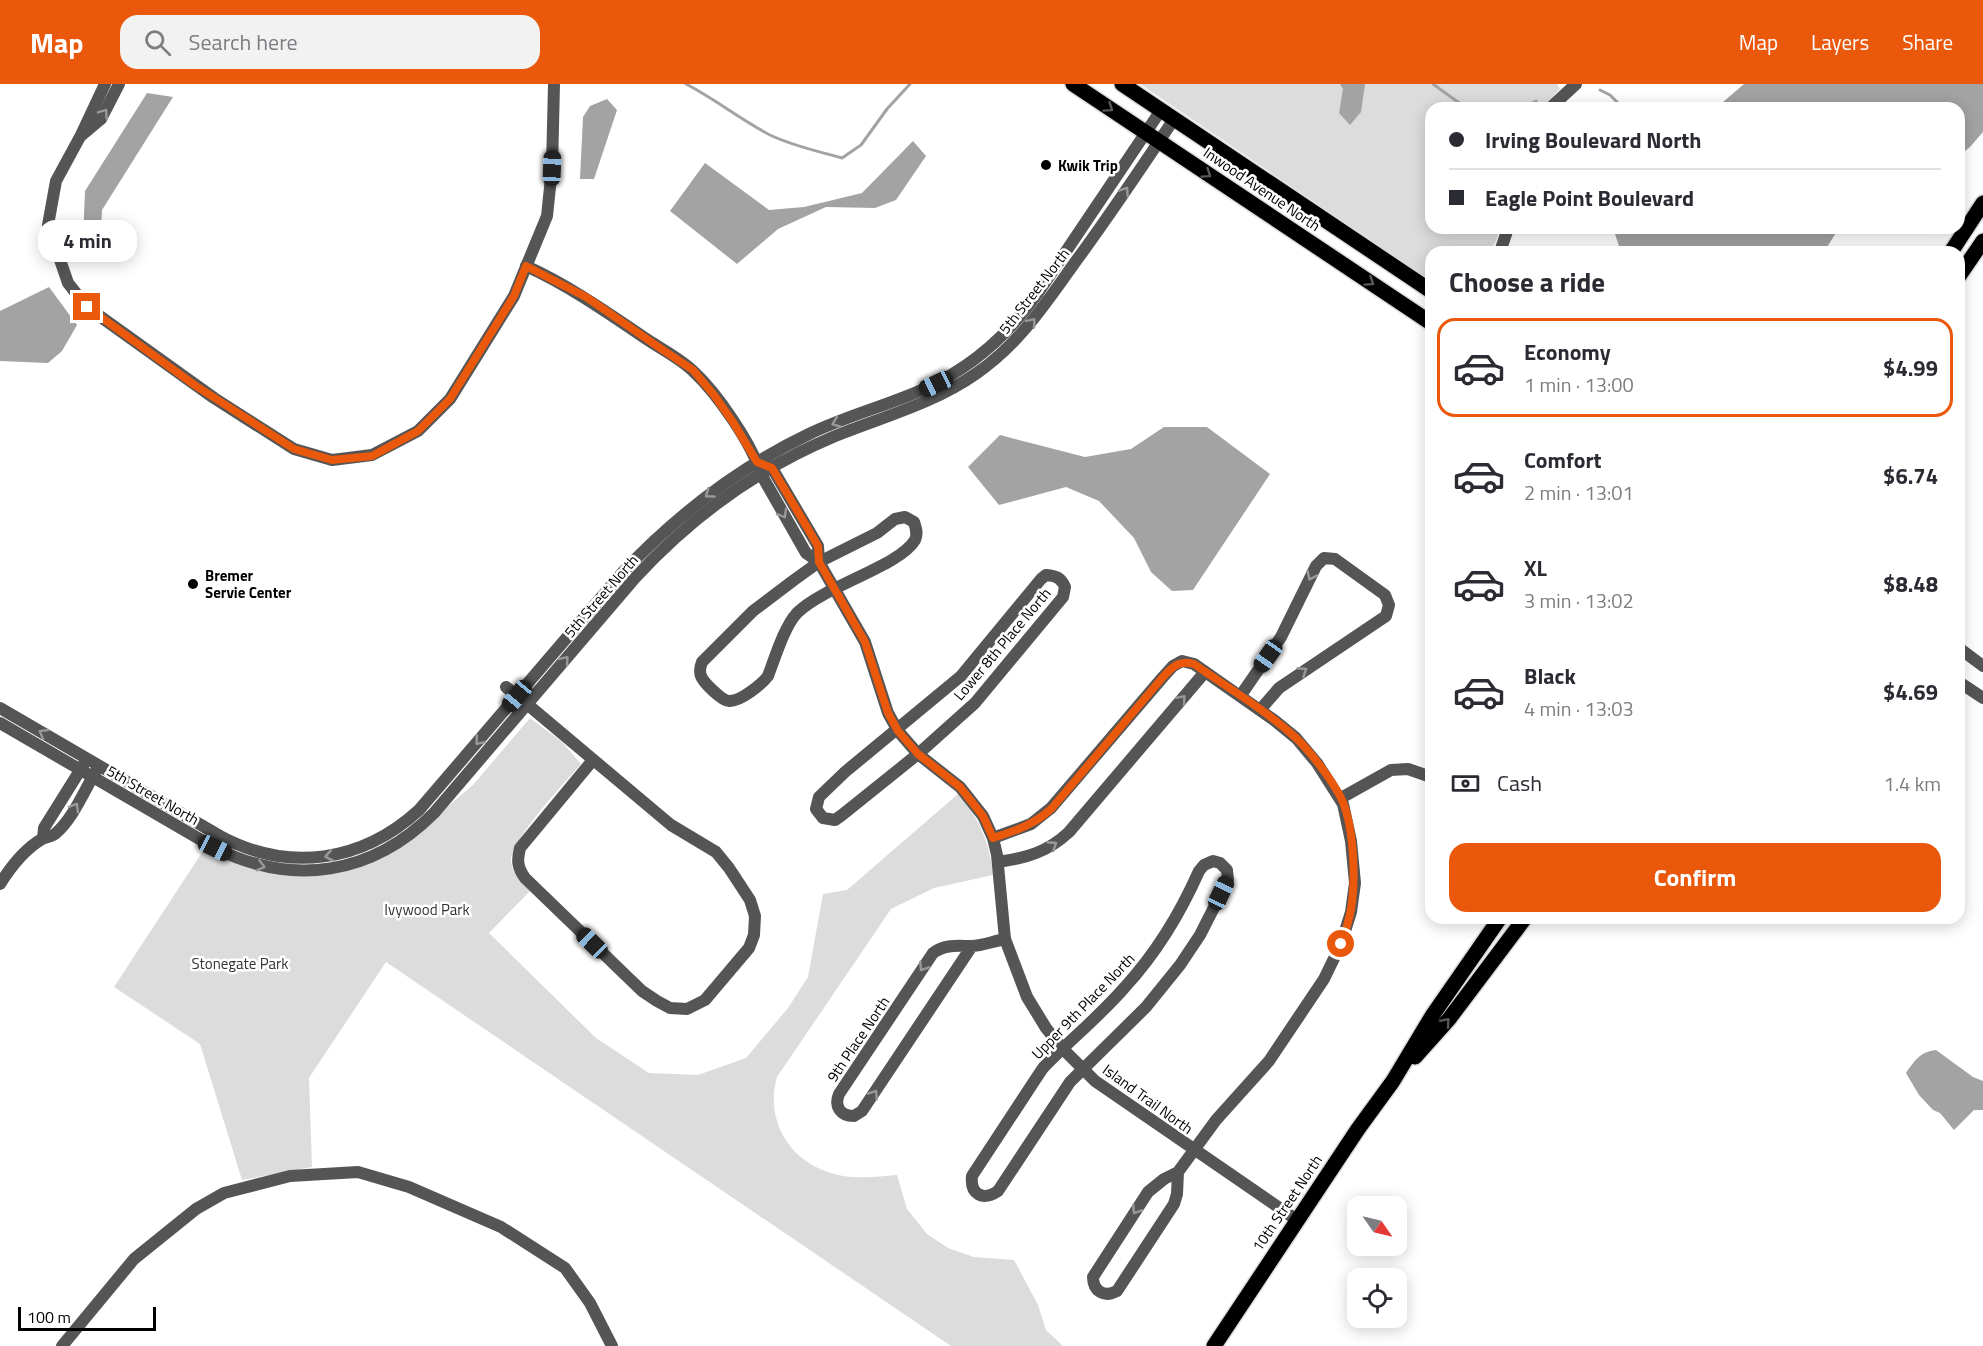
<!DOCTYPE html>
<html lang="en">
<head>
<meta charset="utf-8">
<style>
	:root { --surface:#fff; --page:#f2f2f3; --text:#2b2b33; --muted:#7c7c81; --line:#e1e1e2; --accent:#ea580c }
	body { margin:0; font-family:"Titillium Web",sans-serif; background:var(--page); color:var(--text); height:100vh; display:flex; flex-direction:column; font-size:22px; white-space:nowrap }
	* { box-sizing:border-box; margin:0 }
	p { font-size:20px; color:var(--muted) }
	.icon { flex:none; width:33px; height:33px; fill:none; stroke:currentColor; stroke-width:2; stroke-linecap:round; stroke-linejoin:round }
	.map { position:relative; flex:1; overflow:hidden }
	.details { position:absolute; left:1425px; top:162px; width:540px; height:678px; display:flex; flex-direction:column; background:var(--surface); border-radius:18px; box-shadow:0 3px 15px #0003 }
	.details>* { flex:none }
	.guide { position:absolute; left:1425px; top:18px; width:540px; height:132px; border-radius:18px; box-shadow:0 3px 15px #0003; display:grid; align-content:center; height:132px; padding:0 24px; background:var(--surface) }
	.needle { width:39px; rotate:124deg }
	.fabs { position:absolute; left:1347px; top:1112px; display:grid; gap:12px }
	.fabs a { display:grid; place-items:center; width:60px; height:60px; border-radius:12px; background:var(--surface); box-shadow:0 3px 15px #0003; font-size:30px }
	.scale { position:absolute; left:18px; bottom:15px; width:138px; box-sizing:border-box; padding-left:6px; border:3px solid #000; border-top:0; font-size:16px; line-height:21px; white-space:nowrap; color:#000; -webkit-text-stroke:4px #fff; paint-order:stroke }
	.end { position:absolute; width:27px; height:27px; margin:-14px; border:8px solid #ea580c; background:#fff; box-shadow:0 0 0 3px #fff }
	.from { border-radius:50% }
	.bubble { position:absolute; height:42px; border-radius:18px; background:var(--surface); box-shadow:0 3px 15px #0003; font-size:20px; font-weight:700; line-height:42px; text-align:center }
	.car { position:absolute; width:18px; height:36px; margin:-18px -9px; border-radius:8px; box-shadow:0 0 4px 2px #0007; background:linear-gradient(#222 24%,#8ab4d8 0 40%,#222 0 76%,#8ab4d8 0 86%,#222 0) }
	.guide b { display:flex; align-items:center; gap:21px; height:57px; font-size:22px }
	.guide b+b { border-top:2px solid var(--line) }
	.guide i { width:15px; height:15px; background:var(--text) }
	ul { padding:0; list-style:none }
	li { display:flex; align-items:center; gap:18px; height:99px; margin:0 12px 9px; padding:0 12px; border:3px solid transparent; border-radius:18px }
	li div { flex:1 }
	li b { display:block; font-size:22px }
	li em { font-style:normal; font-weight:700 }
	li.selected { border-color:var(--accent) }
	li>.icon { width:54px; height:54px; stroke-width:1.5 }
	h2 { padding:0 24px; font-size:27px; line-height:72px }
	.pay { display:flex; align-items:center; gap:15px; height:66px; padding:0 24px; font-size:22px }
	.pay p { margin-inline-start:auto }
	.action { display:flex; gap:12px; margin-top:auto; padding:12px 24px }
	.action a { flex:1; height:69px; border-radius:18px; background:var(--accent); color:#fff; font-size:24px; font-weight:700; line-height:69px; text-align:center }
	header { display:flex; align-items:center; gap:36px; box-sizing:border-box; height:84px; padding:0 30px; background:var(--accent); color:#fff }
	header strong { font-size:28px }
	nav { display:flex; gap:33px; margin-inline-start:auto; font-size:21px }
	.search { width:420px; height:54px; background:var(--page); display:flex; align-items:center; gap:15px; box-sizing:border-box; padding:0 21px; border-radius:18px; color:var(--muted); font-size:22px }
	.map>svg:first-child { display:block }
	.green { fill:#dcdcdc }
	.water { fill:#a3a3a3 }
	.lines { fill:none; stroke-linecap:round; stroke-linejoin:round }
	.stream { stroke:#a3a3a3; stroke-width:3 }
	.major-casing { stroke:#dbdbdb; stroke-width:18 }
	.minor { stroke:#555; stroke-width:12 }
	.major { stroke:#000; stroke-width:15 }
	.oneway { stroke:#595959 }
	.oneway2 { stroke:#999 }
	.route { stroke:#ea580c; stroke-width:8 }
	.poi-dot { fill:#000; stroke:#fff; stroke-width:2 }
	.labels { text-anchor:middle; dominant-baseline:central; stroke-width:5; stroke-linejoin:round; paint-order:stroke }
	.poi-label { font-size:15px; font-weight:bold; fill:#000; stroke:#fff; text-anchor:start }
	.street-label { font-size:15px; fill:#000; stroke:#fff }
	.park-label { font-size:15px; fill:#333; stroke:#fff }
</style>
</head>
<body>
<header>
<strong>Map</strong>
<div class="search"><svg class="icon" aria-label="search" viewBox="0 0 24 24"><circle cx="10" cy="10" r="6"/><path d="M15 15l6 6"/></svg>Search here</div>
<nav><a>Map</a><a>Layers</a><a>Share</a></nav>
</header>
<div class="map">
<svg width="1983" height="1262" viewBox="0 0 1983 1262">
	<rect width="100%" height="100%" fill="#fff"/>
	<g class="green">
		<path d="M1140 0H1557L1560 5 1541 24H1431V144H1500L1496 157 1489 168H1431V197Z"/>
		<path d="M530 634 562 658 581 680C566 697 510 757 511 777 512 790 522 798 530 807L489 849 596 954 649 989 698 991 746 974 788 924 808 893 823 810 847 806 958 710C979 734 990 759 993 791L934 804 891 825 777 993C765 1033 787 1075 828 1088 850 1096 874 1093 897 1091L907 1125 927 1150 948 1164 974 1173 1014 1176 1038 1221 1046 1246 1063 1262H951L386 878 309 994 312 1083 242 1096 200 960 114 903 205 764 248 784 270 789 319 791 350 786 368 780 396 766 473 701Z"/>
	</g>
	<g class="water">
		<path d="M1340 0H1365L1361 28 1350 41 1339 29 1343 5Z"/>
		<path d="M1744 0H1983V48L1970 63 1959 72V24H1716Z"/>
		<path d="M147 9 173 13 102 126 100 173 92 175 83 155 85 107Z"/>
		<path d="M607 15 617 26 594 95H580L583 33 590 22Z"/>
		<path d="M913 57 926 72 896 116 875 124 826 123 778 145 737 180 670 127 705 79 769 126 804 123 862 109Z"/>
		<path d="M1613 144H1839L1824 168H1621Z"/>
		<path d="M49 203 77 241 62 267 48 279 0 277V227Z"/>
		<path d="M1164 343H1207L1270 390 1193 506 1172 507 1151 488 1134 454 1099 417 1066 403 999 421 968 383 1000 351 1085 373 1131 365Z"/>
		<path d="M1936 966 1973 993 1983 997V1026H1974L1954 1046 1940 1029 1933 1026 1919 1011 1906 989C1915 976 1920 968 1936 966Z"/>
	</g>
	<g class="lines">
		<g class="stream">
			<path d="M686 0C715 15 741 36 770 51 793 62 817 67 842 74L861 61 887 25 910 0"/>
			<path d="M1433 0 1462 21 1479 24"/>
			<path d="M1600 6 1610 11 1623 24"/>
			<path d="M1503 24 1527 22 1536 17"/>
		</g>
		<g class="major-casing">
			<g id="major">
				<path d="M1073 0 1431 239"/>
				<path d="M1122 0 1431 207"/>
				<path d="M1951 168 1983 119"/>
				<path d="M1959 192 1983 157"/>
				<path d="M1415 973 1449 935 1525 834"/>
				<path d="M1214 1262 1358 1045 1393 997 1432 932 1500 834"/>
			</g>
		</g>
		<g class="minor">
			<path d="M105 0 81 51 56 97 48 141 68 199 87 223 214 314 294 365 332 376 372 371 418 347 450 315 514 212 547 132 552 84 554 0"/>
			<path d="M1550 24 1576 0"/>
			<path d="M82 51 101 35 119 0"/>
			<path d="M1500 168 1508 144"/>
			<path d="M526 182C570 202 608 229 648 256 663 266 681 275 693 287 717 309 752 360 761 390L806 469 819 478"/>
			<path d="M767 382 772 384 818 462 819 478 865 558 888 629 898 647 918 670 960 703 983 732 993 754 997 771 1005 855 1027 913 1046 944 1062 964 1095 997 1297 1136"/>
			<path d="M905 433 914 438C916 444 918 450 915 456 900 482 824 502 797 529 784 543 775 574 768 592 762 600 740 618 729 617 722 617 703 598 701 592 699 587 700 583 702 578L753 527 794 496 819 478 877 449 895 435Z"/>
			<path d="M1046 491C1057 492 1061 494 1065 503L1063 513 975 619 918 670 842 731 835 736 823 734 816 725 819 713 845 688 961 592 1041 495Z"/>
			<path d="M1959 564 1983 582"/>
			<path d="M1959 598 1983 614"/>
			<path d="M506 603 527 620 671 741 716 768 729 784 750 816 755 832 754 851 749 864 705 916 687 925 670 924 657 917 642 907 525 794C517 783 517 776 520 764L593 676"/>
			<path d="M1241 611 1281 553 1316 482 1324 474 1335 475 1385 511 1389 521 1386 532 1279 604 1260 626"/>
			<path d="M0 624 220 752C289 789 362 778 419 726L623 488C677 431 738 384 809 350 846 332 886 322 924 305 971 284 1009 250 1038 209L1161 26"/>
			<path d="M0 639 215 764C293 803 372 791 434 729L634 495C689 435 757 385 833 353 882 333 933 320 977 289 1020 259 1046 219 1076 177 1110 131 1142 83 1174 35"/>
			<path d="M1341 714 1391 686 1408 685 1431 693"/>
			<path d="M43 754 44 744 84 680"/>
			<path d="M993 754 1031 740 1051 724 1163 593 1173 582 1182 577 1194 580 1274 636 1296 654 1317 679 1343 720 1351 757 1355 799 1351 828 1341 860 1324 895 1269 977 1216 1036 1178 1088 1164 1095 1148 1108 1093 1193C1093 1207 1104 1214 1117 1207L1174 1120 1177 1110 1178 1088"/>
			<path d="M1213 777 1220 779 1227 786 1228 796 1200 851 1180 881 1146 923 1070 998 998 1107C983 1117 970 1111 972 1092L1035 996 1043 984C1070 956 1100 932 1125 903 1157 868 1180 830 1199 787L1204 781Z"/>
			<path d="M998 778C1026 774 1048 768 1069 748L1205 588"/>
			<path d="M0 800C10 784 25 765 42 755 46 753 51 753 55 750 73 735 84 707 96 687"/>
			<path d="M972 862 862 1027 854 1032C840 1032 834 1022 839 1010L933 869C945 860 958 862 971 862 982 862 994 857 1005 855"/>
			<path d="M62 1262 134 1175 196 1125 224 1109 290 1092 358 1088 409 1103 501 1143 565 1184 590 1219 612 1262"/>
		</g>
		<use href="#major" class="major"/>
	</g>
	<defs><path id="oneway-chevron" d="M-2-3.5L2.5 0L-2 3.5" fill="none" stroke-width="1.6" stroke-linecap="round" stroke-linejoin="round" transform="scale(1.5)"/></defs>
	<g class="oneway">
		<use href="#oneway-chevron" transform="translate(1109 24) rotate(34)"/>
		<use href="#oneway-chevron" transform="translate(1207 90) rotate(34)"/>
		<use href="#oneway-chevron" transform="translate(1370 198) rotate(34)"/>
		<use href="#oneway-chevron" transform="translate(1446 938) rotate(-49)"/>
	</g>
	<g class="oneway2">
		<use href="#oneway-chevron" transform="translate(104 29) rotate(-55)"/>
		<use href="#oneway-chevron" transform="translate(1125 107) rotate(-56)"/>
		<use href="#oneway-chevron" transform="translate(1032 238) rotate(-50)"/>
		<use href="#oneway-chevron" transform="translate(836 339) rotate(158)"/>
		<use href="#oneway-chevron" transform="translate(709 410) rotate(144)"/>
		<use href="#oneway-chevron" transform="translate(783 430) rotate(60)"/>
		<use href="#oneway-chevron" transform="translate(1311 492) rotate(116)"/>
		<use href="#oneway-chevron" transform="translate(565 576) rotate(-50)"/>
		<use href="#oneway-chevron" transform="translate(1303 587) rotate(-33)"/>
		<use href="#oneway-chevron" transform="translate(1182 615) rotate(-49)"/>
		<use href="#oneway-chevron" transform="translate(43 649) rotate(-150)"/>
		<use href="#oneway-chevron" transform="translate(479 657) rotate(130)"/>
		<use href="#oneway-chevron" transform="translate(75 723) rotate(-59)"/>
		<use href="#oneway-chevron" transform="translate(1053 761) rotate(-33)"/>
		<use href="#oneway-chevron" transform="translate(329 772) rotate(170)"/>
		<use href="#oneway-chevron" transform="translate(261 782) rotate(14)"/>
		<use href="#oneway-chevron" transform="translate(923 883) rotate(124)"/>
		<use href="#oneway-chevron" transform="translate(874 1010) rotate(-56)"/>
		<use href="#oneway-chevron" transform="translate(1136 1126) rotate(123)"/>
	</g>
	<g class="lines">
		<path class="route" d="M87 223 196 302 294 365 332 376 372 372 418 347 450 315 514 212 526 182 586 213 657 262 693 286 714 311 733 338 757 378 772 384 818 462 819 478 865 558 888 629 898 647 918 670 960 703 983 732 993 754C1015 747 1034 741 1052 724L1163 593C1173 582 1179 576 1194 580 1228 604 1264 625 1295 653 1310 667 1333 697 1342 716 1354 743 1356 796 1351 825 1349 837 1345 849 1341 860"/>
	</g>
	<g class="poi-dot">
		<circle cx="1046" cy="81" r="6"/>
		<circle cx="193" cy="500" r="6"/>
	</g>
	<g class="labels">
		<g class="poi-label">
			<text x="1058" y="81">Kwik Trip</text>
			<text x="205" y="491">Bremer<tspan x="205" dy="17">Servie Center</tspan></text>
		</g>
		<g class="street-label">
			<text transform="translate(1262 105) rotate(34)">Inwood Avenue North</text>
			<text transform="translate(1034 207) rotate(-52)">5th Street North</text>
			<text transform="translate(601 512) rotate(-49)">5th Street North</text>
			<text transform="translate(1002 560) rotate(-50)">Lower 8th Place North</text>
			<text transform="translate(153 711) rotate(30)">5th Street North</text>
			<text transform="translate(1083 922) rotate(-46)">Upper 9th Place North</text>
			<text transform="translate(858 955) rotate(-56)">9th Place North</text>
			<text transform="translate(1148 1015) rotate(36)">Island Trail North</text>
			<text transform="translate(1287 1119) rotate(-56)">10th Street North</text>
		</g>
		<g class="park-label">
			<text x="427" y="825">Ivywood Park</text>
			<text x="240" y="879">Stonegate Park</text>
		</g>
	</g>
</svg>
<div class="fabs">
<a><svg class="needle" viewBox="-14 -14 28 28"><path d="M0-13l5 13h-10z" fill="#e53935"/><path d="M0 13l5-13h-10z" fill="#7c7c81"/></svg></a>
<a><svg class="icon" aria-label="locate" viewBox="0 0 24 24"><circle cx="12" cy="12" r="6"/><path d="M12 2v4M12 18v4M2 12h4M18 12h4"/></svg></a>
</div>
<div class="scale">100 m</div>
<i class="end from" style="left:1341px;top:860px"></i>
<i class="end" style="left:87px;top:223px"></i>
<div class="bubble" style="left:38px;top:136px;width:99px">4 min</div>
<i class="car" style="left:552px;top:84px;rotate:2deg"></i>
<i class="car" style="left:936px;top:300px;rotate:245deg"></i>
<i class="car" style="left:1268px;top:572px;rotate:215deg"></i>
<i class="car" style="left:517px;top:612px;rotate:220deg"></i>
<i class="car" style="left:215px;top:764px;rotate:116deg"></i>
<i class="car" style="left:1221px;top:809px;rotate:25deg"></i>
<i class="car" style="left:592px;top:859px;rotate:314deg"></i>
<div class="guide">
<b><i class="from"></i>Irving Boulevard North</b>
<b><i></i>Eagle Point Boulevard</b>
</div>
<section class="details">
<h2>Choose a ride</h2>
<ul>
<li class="selected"><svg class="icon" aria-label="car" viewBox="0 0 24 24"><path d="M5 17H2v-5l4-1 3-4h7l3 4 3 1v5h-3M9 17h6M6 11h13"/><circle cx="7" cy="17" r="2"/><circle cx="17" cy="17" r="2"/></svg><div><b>Economy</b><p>1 min · 13:00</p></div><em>$4.99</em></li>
<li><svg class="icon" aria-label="car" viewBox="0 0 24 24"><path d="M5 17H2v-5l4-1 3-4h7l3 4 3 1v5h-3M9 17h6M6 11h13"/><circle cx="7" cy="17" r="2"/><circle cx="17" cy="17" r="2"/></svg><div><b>Comfort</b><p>2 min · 13:01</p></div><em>$6.74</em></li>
<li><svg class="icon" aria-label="car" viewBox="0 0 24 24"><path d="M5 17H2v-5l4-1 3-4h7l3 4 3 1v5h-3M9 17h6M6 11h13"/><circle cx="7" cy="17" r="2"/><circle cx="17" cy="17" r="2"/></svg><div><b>XL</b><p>3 min · 13:02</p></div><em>$8.48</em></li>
<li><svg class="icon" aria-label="car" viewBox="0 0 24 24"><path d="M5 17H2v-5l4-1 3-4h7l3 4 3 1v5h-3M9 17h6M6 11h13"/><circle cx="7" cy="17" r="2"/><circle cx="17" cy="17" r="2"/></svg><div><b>Black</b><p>4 min · 13:03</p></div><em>$4.69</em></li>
</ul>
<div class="pay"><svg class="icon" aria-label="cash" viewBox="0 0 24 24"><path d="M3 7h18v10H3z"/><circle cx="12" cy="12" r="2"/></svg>Cash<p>1.4 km</p></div>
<div class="action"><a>Confirm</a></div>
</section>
</div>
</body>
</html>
